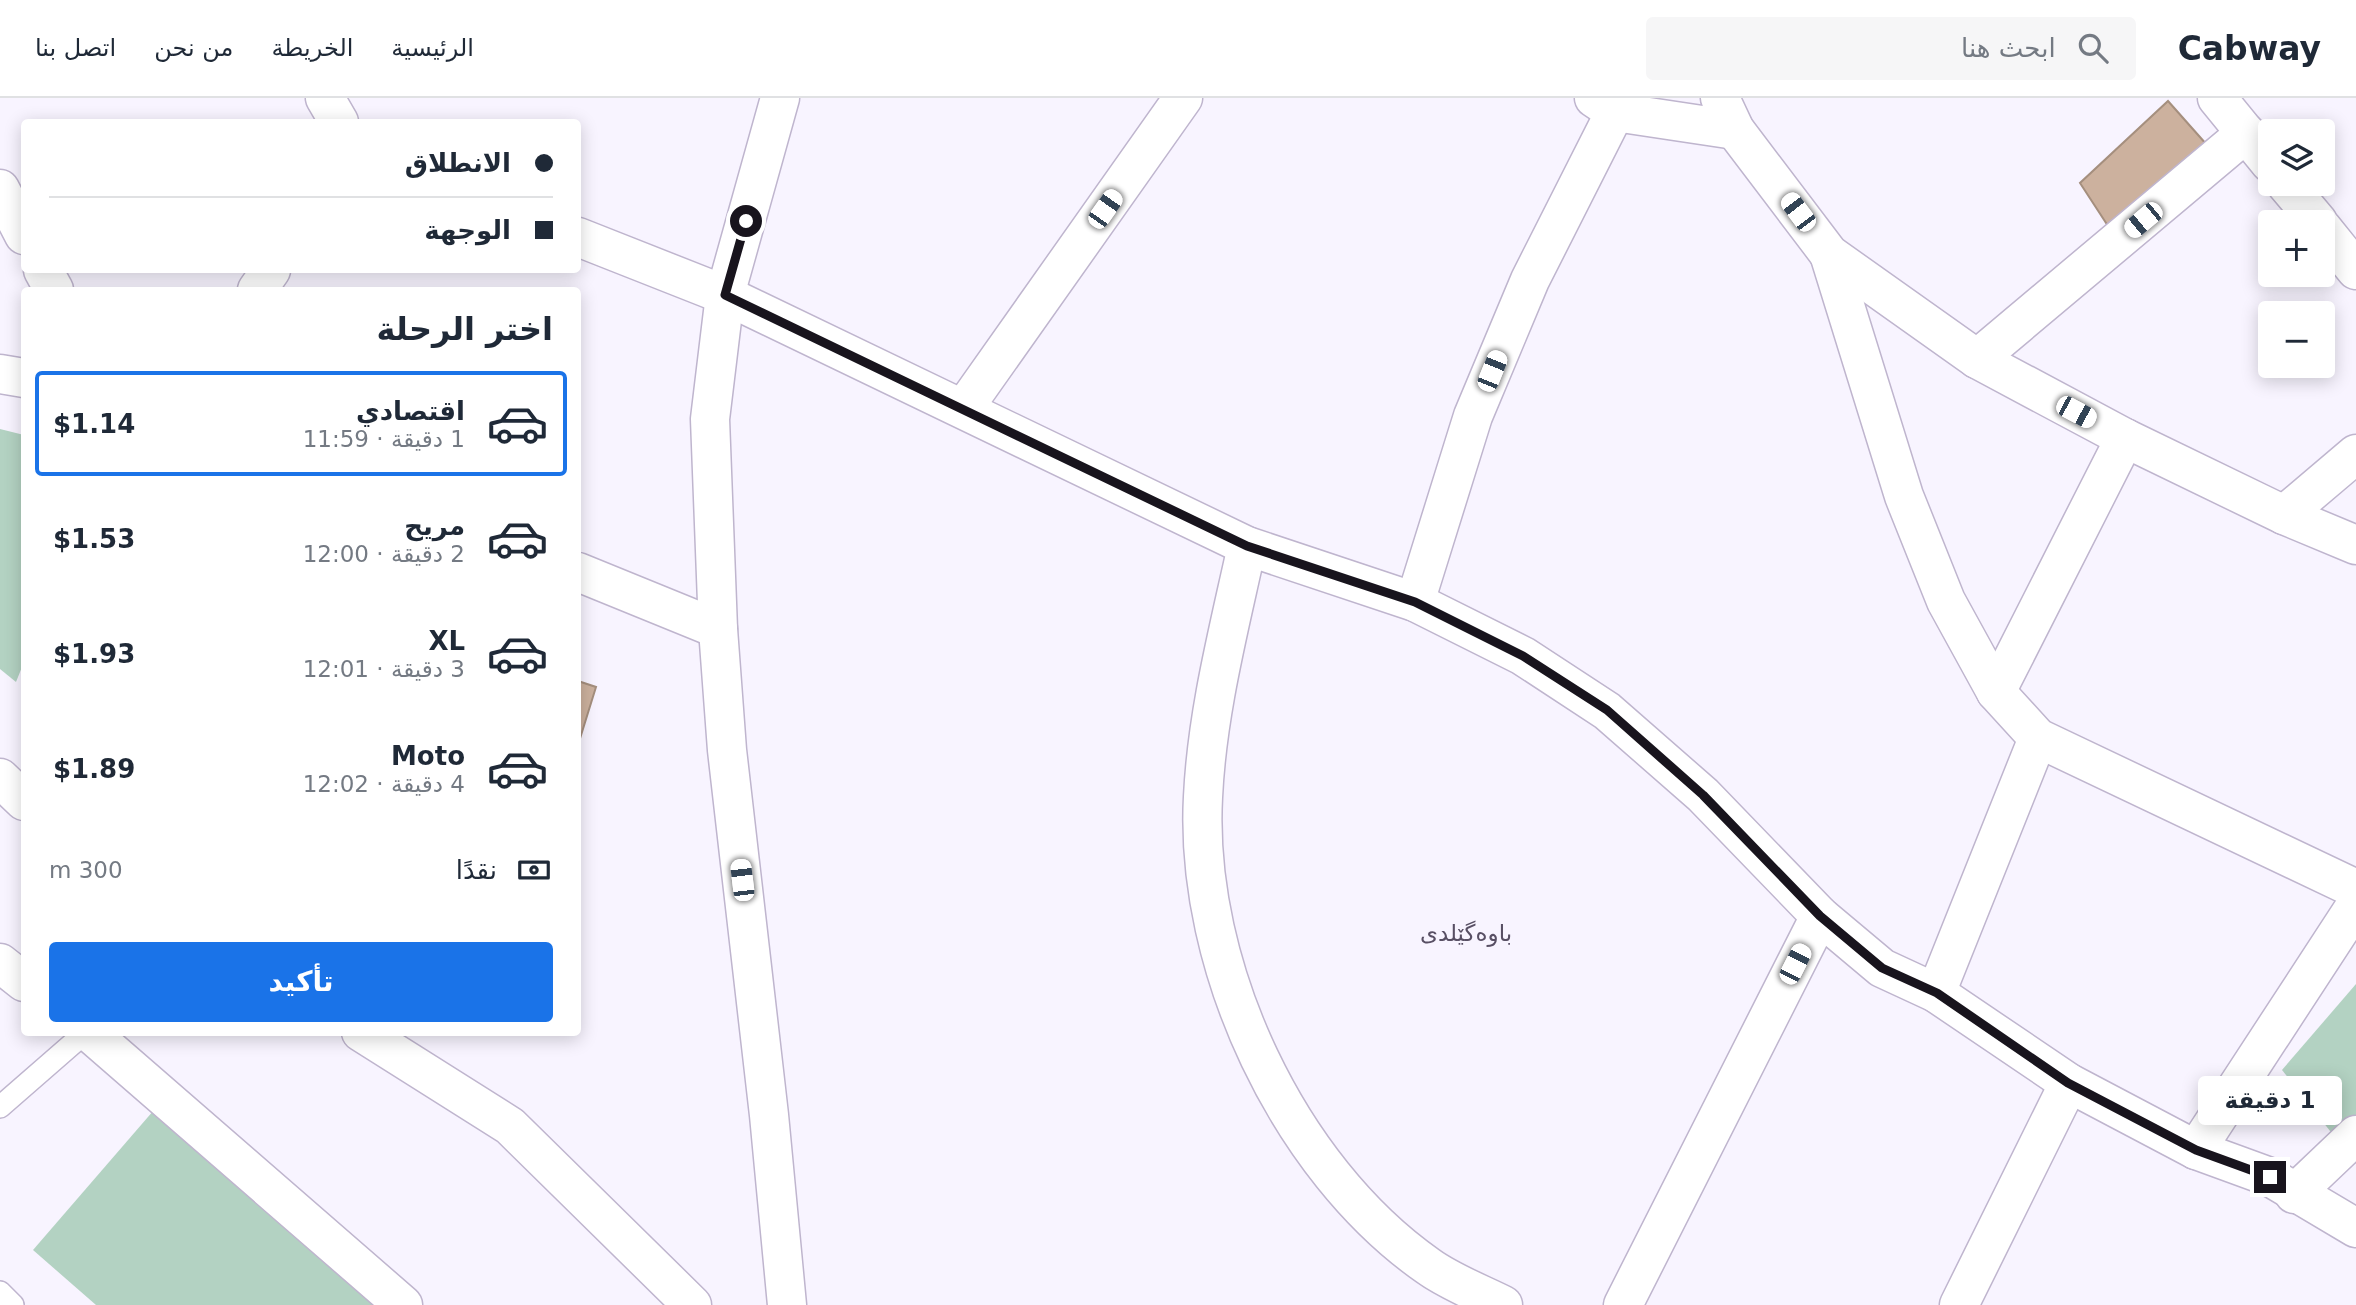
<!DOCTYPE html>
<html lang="ar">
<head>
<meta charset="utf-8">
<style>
	:root { --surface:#fff; --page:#f6f6f7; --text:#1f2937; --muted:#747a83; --line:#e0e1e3; --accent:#1a73e8 }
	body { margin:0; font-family:"DejaVu Sans","Noto Naskh Arabic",sans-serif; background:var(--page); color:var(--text); direction:rtl; height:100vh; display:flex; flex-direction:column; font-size:26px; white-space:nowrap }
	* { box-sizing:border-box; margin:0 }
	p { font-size:23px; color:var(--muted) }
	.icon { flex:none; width:38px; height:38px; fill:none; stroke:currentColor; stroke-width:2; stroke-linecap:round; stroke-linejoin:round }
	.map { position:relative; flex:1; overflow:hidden; direction:ltr }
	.panel { position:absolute; left:21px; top:189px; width:560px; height:749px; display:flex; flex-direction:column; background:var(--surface); border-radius:7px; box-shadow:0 4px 18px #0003; direction:rtl }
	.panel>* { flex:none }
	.hud { position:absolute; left:21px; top:21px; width:560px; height:154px; border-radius:7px; box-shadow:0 4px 18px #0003; direction:rtl; display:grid; align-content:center; height:154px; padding:0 28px; background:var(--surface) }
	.tools { position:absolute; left:2258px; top:21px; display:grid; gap:14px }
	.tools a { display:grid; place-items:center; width:77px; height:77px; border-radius:7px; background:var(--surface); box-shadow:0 4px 18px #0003; font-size:35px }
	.end { position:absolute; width:32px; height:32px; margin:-16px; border:9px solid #18141d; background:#fff; box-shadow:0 0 0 4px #fff }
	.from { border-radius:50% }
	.bubble { position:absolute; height:49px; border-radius:7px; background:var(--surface); box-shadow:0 4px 18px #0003; font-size:23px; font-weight:800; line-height:49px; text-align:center; direction:rtl }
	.car { position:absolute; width:21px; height:42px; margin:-21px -10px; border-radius:9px; box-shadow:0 0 5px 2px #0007; background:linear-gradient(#fff 24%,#345 0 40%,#fff 0 76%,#345 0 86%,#fff 0) }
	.hud b { display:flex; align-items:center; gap:24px; height:66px; font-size:26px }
	.hud b+b { border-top:2px solid var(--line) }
	.hud i { width:18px; height:18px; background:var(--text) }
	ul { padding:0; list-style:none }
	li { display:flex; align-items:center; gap:21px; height:105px; margin:0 14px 10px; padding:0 14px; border:4px solid transparent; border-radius:7px }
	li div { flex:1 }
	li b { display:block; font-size:26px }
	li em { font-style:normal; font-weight:800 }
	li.current { border-color:var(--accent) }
	li>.icon { width:63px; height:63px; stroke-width:1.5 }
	h2 { padding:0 28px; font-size:32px; line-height:84px }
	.pay { display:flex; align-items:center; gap:18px; height:77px; padding:0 28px; font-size:26px }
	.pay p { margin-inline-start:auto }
	.cta { display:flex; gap:14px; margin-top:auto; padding:14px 28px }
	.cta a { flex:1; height:80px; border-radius:7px; background:var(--accent); color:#fff; font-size:28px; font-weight:800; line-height:80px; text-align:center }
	header { display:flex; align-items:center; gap:42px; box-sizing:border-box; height:98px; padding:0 35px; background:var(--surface); border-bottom:2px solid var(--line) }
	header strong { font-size:33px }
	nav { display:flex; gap:38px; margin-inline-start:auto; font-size:24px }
	.search { width:490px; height:63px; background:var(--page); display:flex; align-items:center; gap:18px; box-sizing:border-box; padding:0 24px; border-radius:7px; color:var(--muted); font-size:26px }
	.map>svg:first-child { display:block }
	.green { fill:#b3d2c2 }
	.building { fill:#ccb19e; stroke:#a58f7e; stroke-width:2 }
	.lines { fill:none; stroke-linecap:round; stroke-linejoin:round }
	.lane-casing { stroke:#bfb5ce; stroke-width:24 }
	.street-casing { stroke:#bfb5ce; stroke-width:41 }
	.secondary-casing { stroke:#bfb5ce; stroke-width:41 }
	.lane { stroke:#fff; stroke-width:21 }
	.street { stroke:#fff; stroke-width:38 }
	.secondary { stroke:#fff; stroke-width:38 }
	.route { stroke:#18141d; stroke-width:9 }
	.labels { text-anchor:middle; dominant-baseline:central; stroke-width:5; stroke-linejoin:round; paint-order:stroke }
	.quarter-label { font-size:23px; fill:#584f64; stroke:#f8f4ff }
</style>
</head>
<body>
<header>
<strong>Cabway</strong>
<div class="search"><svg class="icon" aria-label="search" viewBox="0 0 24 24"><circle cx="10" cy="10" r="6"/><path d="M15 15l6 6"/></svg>ابحث هنا</div>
<nav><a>الرئيسية</a><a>الخريطة</a><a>من نحن</a><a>اتصل بنا</a></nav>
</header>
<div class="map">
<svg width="2356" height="1207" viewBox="0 0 2356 1207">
	<rect width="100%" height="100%" fill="#f8f4ff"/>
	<g class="green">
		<path d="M0 331 24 337V564L16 584 0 571Z"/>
		<path d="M2356 886V1066L2282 972Z"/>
		<path d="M154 1012 377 1207H96L33 1152Z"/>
	</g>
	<g class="building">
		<path d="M2168 3 2207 47 2110 131 2080 85Z"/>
		<path d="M578 583 596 589 578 647Z"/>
	</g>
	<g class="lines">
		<g class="lane-casing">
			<g id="lane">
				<path d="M0 1009 86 934"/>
				<path d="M0 1194 13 1207"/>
			</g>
		</g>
		<g class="street-casing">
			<g id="street">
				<path d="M325 0 339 24"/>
				<path d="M780 0 725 197 710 321 718 531 727 652 769 1017 787 1207"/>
				<path d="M1594 0 1615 14 1735 32"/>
				<path d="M2217 0 2270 65"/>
				<path d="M2286 86 2318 124"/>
				<path d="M0 91 24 137"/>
				<path d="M2322 130 2356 172"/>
				<path d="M578 139 725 197 1247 448 1415 504 1523 558 1607 613 1703 697 1820 818 1882 870 1936 895 2069 985 2196 1052"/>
				<path d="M1829 156 1904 398 1946 503 1996 594 2038 640 2356 791"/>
				<path d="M43 172 54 192"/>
				<path d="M257 192 271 172"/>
				<path d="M1977 261 2246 35"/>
				<path d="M0 276 24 280"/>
				<path d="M964 310 1183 0"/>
				<path d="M2284 417 2356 356"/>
				<path d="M1247 448C1229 531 1207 614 1203 699 1194 868 1288 1070 1428 1168 1450 1184 1479 1195 1503 1207"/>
				<path d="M578 474 718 531"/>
				<path d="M1415 504 1473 318 1530 182 1615 14"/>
				<path d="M1996 594 2125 340"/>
				<path d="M0 680 24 703"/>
				<path d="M0 865 24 884"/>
				<path d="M1936 895 2038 640"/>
				<path d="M89 934 403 1207"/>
				<path d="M361 934 510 1028 692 1207"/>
				<path d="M2294 1096 2356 1037"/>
				<path d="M1623 1207 1820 818"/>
				<path d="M1959 1207 2069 985"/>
			</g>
		</g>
		<g class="secondary-casing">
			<g id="secondary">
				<path d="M1720 0 1735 32 1829 156 1977 261 2125 340 2284 417 2356 447"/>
				<path d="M2356 807 2196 1052 2270 1079 2356 1130"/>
			</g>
		</g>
		<use href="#lane" class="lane"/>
		<use href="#street" class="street"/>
		<use href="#secondary" class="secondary"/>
	</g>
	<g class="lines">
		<path class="route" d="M746 123 725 197 1247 448 1415 504 1523 558 1607 612 1703 697 1820 818 1882 870 1937 895 2068 985 2196 1052 2270 1079"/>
	</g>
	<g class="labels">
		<g class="quarter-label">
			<text x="1466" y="835">باوەگێلدی</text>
		</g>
	</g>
</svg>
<div class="tools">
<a><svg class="icon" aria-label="layers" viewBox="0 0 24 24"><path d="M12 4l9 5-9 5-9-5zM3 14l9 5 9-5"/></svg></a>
<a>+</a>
<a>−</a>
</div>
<i class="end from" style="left:746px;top:123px"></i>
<i class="end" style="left:2270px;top:1079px"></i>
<div class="bubble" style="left:2198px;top:978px;width:144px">1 دقيقة</div>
<i class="car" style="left:1105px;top:111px;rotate:35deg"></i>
<i class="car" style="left:1798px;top:114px;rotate:323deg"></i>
<i class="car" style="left:2143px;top:122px;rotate:230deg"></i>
<i class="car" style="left:1492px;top:273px;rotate:22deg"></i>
<i class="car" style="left:2076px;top:314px;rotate:118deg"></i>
<i class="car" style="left:742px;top:782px;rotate:353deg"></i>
<i class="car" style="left:1795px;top:866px;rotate:27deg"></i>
<div class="hud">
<b><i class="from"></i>الانطلاق</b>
<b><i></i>الوجهة</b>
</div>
<section class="panel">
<h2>اختر الرحلة</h2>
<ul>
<li class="current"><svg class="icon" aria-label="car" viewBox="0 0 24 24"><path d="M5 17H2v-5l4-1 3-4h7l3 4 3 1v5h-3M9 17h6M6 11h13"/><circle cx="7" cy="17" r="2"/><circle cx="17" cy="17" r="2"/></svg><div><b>اقتصادي</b><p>1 دقيقة · 11:59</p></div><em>$1.14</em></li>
<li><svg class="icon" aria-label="car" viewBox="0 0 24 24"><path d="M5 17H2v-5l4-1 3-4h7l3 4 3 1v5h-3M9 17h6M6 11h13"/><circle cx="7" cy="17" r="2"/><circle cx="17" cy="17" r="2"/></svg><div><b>مريح</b><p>2 دقيقة · 12:00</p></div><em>$1.53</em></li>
<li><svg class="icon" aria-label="car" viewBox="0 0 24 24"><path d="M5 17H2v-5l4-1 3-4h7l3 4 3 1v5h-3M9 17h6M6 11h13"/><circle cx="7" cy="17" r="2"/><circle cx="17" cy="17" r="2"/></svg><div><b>XL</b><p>3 دقيقة · 12:01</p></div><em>$1.93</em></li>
<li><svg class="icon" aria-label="car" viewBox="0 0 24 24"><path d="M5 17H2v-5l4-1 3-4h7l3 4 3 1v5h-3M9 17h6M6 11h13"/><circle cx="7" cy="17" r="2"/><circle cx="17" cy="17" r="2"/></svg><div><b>Moto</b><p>4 دقيقة · 12:02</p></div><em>$1.89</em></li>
</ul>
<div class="pay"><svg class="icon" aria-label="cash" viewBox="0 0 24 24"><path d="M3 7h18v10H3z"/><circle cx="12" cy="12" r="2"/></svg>نقدًا<p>300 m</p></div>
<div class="cta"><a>تأكيد</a></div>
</section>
</div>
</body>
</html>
